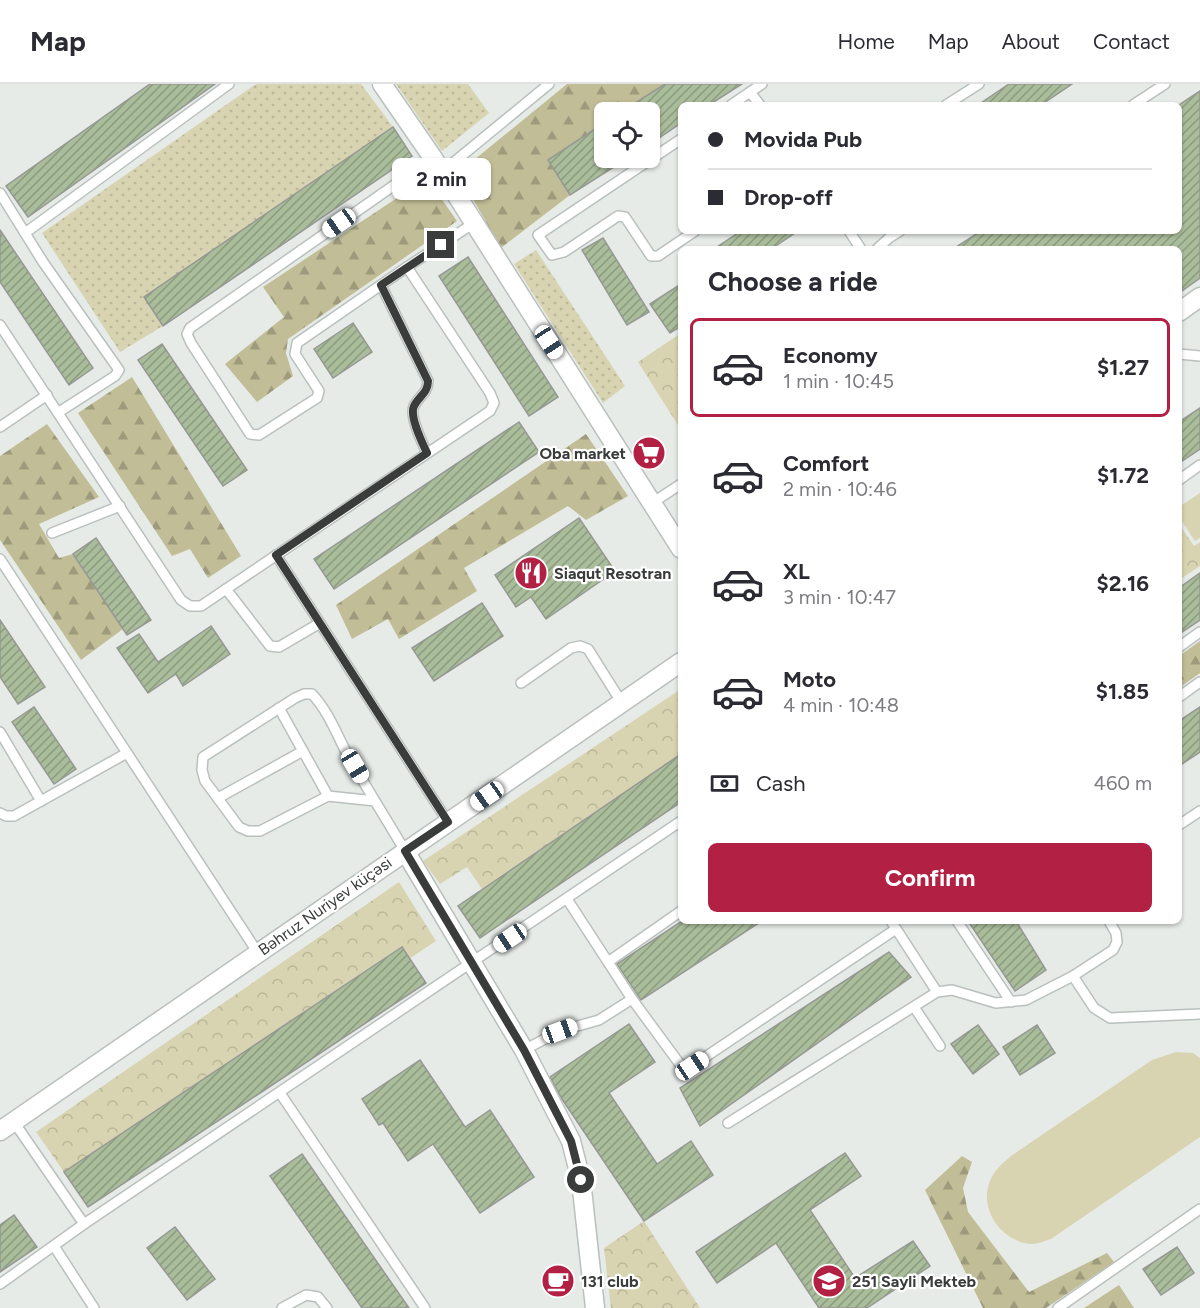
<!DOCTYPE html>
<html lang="en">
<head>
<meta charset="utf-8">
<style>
	:root { --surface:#fff; --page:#f2f2f3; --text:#2b2b33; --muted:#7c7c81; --line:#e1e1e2; --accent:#b22044 }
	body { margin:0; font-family:Figtree,sans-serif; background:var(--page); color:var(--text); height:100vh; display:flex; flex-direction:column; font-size:22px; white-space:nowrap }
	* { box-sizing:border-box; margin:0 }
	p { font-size:20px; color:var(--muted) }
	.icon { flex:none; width:33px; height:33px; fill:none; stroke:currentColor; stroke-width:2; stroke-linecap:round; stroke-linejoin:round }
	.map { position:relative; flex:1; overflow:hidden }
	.drawer { position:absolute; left:678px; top:162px; width:504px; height:678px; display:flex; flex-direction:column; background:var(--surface); border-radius:9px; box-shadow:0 2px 4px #0004 }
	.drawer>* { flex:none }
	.top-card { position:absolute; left:678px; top:18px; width:504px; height:132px; border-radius:9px; box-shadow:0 2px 4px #0004; display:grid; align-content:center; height:132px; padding:0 30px; background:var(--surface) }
	.fabs { position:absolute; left:594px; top:18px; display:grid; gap:12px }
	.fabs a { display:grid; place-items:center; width:66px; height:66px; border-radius:9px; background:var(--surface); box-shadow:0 2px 4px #0004; font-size:30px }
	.end { position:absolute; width:27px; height:27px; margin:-14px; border:8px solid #393c3a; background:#fff; box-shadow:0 0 0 3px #fff }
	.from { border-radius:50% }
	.bubble { position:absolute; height:42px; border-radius:9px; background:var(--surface); box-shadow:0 2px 4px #0004; font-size:20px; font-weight:700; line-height:42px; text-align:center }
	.car { position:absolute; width:18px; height:36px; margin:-18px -9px; border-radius:8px; box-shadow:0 0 4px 2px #0007; background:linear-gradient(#fff 24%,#345 0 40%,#fff 0 76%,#345 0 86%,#fff 0) }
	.top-card b { display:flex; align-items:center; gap:21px; height:57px; font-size:22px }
	.top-card b+b { border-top:2px solid var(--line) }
	.top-card i { width:15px; height:15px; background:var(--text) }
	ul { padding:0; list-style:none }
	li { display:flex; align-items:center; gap:18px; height:99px; margin:0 12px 9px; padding:0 18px; border:3px solid transparent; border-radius:9px }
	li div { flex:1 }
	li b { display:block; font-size:22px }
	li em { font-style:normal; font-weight:700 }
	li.selected { border-color:var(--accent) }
	li>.icon { width:54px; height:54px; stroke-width:1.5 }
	h2 { padding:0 30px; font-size:27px; line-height:72px }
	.pay { display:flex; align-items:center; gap:15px; height:66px; padding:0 30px; font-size:22px }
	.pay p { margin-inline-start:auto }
	.button { display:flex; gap:12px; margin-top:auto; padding:12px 30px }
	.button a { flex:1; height:69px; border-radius:9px; background:var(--accent); color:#fff; font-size:24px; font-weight:700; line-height:69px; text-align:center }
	header { display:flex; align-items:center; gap:36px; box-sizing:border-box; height:84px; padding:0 30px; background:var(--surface); border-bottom:2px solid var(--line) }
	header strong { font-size:28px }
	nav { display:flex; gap:33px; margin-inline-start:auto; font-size:21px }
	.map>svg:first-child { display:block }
	.grass { fill:url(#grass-dots) }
	.forest { fill:url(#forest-firs) }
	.park { fill:url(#park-crowns) }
	.pitch { fill:#d8d4b1 }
	.building { fill:url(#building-hatch); stroke:#969894; stroke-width:1.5 }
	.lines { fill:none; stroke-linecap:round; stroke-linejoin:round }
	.service-casing { stroke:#bac0bd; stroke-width:12 }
	.minor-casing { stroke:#bac0bd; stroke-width:21 }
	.service { stroke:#fff; stroke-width:9 }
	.minor { stroke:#fff; stroke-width:18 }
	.route { stroke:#393c3a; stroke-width:8 }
	.labels { text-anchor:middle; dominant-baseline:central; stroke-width:4.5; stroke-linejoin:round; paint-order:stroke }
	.poi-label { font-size:16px; font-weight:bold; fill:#393c3a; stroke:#fff; text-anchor:start }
	.street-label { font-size:16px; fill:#393c3a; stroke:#fff }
</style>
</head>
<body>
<header>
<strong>Map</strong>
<nav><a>Home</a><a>Map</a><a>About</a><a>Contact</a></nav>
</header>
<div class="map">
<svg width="1200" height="1224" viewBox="0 0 1200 1224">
	<defs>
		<pattern id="grass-dots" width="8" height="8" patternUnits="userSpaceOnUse" patternTransform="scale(1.5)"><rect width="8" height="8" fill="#d8d4b1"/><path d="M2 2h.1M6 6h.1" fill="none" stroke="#bab799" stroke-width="1.8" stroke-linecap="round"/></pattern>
		<pattern id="forest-firs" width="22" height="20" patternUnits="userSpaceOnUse" patternTransform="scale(1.5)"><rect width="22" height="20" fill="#c1bd97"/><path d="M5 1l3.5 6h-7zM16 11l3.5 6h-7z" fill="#9e9b7c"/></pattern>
		<pattern id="park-crowns" width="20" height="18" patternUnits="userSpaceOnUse" patternTransform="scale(1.5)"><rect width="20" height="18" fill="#d8d4b1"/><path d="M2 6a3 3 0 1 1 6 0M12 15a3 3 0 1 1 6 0" fill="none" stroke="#bab799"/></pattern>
		<pattern id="building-hatch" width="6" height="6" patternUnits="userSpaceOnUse" patternTransform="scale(1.5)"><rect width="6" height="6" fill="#aabd9b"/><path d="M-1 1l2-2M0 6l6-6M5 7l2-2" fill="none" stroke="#8b9b7f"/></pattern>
	</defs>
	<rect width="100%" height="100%" fill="#e6ebe8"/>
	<g class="grass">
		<path d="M256 0H361L393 43 144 213 163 242 120 268 42 149Z"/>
		<path d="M396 0H468L489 29 442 67Z"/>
		<path d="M536 166 625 302 603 319 514 180Z"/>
	</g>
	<g class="forest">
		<path d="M567 0H665L621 28H604V39L548 76 570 111 501 164 458 89Z"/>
		<path d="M427 94 457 137 288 255 286 269 293 292 257 318 225 280 284 233 263 203Z"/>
		<path d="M132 293 241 472 208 494 190 465 172 472 78 329Z"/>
		<path d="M47 340 99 413 39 440 59 474 73 470 123 545 81 576 0 456V372Z"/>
		<path d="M586 350 628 412 586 436 568 422 464 484 477 507 399 555 388 535 352 555 336 521Z"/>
		<path d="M1200 557V589L1179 604V572Z"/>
		<path d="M962 1072 972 1078 963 1104 968 1128 1029 1208 1107 1169 1114 1178 1046 1224H983L925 1106Z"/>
		<path d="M1119 1201 1134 1224H1084Z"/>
	</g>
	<g class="park">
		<path d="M681 249V346L638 278Z"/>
		<path d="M1179 440 1194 462 1200 458V482L1179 496Z"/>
		<path d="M681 605V670L482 805 467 783 440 800 423 777Z"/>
		<path d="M399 798 436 857 409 875 401 863 64 1088 36 1048Z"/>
		<path d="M644 1137 700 1224H611L604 1164Z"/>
	</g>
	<g class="pitch">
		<path d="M1200 409V454L1195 457 1179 433V423Z"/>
		<path d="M1176 968 1193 969 1200 974V1053L1051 1155C1046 1156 1039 1160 1033 1160 1003 1159 978 1126 990 1097 994 1086 1003 1079 1011 1072L1152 976Z"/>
	</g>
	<g class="building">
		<path d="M150 0H215L28 133 6 102Z"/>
		<path d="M665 0H742L709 21H681V39L650 60V28H621Z"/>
		<path d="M1009 0H1072L1041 21H978Z"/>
		<path d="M1200 7V194L1179 209V165H953L981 147H1179V21Z"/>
		<path d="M604 39V74H628L570 111 548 76Z"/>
		<path d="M393 43 412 72 163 242 144 213Z"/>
		<path d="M0 146 93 284 69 301 0 198Z"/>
		<path d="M741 147H798L771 165H714Z"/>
		<path d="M603 154 649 228 627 241 582 166Z"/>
		<path d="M468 173 558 313 529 332 439 192Z"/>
		<path d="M681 200V242L670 249 650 220Z"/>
		<path d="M353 239 372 268 333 294 314 265Z"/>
		<path d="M162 260 247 386 223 402 138 276Z"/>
		<path d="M1200 324V365L1179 379V338Z"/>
		<path d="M519 338 539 368 334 505 314 475Z"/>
		<path d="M579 434 615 487 546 535 531 513 516 523 495 491Z"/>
		<path d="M96 454 151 536 127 551 73 470Z"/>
		<path d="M1200 489V536L1179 550V504Z"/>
		<path d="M482 519 503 552 434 597 412 564Z"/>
		<path d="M0 536 45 603 18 620 0 593Z"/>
		<path d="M211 542 230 570 183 602 176 590 148 609 117 564 139 550 158 578Z"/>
		<path d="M34 623 76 685 54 700 12 638Z"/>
		<path d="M1200 623V668L1179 682V637Z"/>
		<path d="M681 670V718L480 854 458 822Z"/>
		<path d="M682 837H762L641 916 617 880Z"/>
		<path d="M968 837H1016L1046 886 1015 907Z"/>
		<path d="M402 863 426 899 88 1123 64 1088Z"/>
		<path d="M889 868 911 893 700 1042 680 1004Z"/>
		<path d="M629 940 655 978 609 1009 657 1080 691 1057 713 1091 644 1137 562 1015 550 993Z"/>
		<path d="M978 941 999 970 973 990 951 960Z"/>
		<path d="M1037 941 1055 969 1020 991 1003 963Z"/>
		<path d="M420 976 465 1043 490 1026 534 1093 480 1129 433 1060 408 1077 383 1039 379 1041 362 1015Z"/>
		<path d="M845 1069 861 1092 810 1126 855 1194 913 1157 930 1182 867 1224H819L776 1159 717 1199 696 1168Z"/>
		<path d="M302 1070 409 1224H362L270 1092Z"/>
		<path d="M14 1131 37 1163 0 1188V1141Z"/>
		<path d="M175 1143 215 1195 187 1216 147 1164Z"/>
		<path d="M1177 1163 1194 1189 1161 1211 1143 1185Z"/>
	</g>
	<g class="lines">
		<g class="service-casing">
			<g id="service">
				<path d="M750 8 760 21"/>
				<path d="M731 21 762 0"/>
				<path d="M946 21 979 0"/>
				<path d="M1133 21 1165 0"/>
				<path d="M681 55 538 151 552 171 564 168 618 132 625 133 651 172H658L695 147"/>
				<path d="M433 74 190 244 187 250 191 259 250 350 259 351 317 314 319 307 295 270 297 259 407 183 474 139"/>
				<path d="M442 88 549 0"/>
				<path d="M0 109 43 178 119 286 115 292 59 328"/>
				<path d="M849 147 861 165"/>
				<path d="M25 149 229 0"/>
				<path d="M877 165 889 154 900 147"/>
				<path d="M381 201 428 297C428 309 419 312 414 322 409 332 422 358 427 369"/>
				<path d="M0 241 181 516 190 522H201L490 327 494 319 490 309 407 183"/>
				<path d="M1179 270 1200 272"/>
				<path d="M0 343 47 311"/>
				<path d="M1179 396 1200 381"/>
				<path d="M652 419 681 400"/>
				<path d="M52 449 120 422"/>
				<path d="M276 471 448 738"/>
				<path d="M0 475 258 869"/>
				<path d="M226 505 270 562 279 563 320 539"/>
				<path d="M1179 563 1200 548"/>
				<path d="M521 599 571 564 580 562 588 565 622 619"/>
				<path d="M1179 613 1200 598"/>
				<path d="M279 624 328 712"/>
				<path d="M0 648 41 717"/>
				<path d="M218 714 303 667"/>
				<path d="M375 717 328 712 260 747H248L239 743 205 697 202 686 203 673 295 614 304 610H312C327 626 335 646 345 666 364 700 385 733 405 767"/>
				<path d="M0 729 6 732H14L127 669"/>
				<path d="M1179 741 1200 727"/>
				<path d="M567 815 632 915 679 979 685 983 692 982 896 845"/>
				<path d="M891 837 937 908"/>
				<path d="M957 837 1011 918"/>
				<path d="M608 878 681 827"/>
				<path d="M1073 892 1094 924 1110 934 1200 930"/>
				<path d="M914 923 940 962"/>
				<path d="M524 966 560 947 599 936 632 915"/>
				<path d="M280 1009 425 1224"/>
				<path d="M14 1038 84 1140"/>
				<path d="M728 1039 937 908 952 906 996 919 1026 916 1073 892 1113 866 1117 858 1116 849 1109 837"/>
				<path d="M54 1162 94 1224"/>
				<path d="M0 1200 84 1140 681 737"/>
				<path d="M282 1224 306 1211 318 1213 327 1224"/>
				<path d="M1058 1224 1200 1125"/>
			</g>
		</g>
		<g class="minor-casing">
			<g id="minor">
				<path d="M382 0 433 74 681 465"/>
				<path d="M1179 228 1200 213"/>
				<path d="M405 767 524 966 571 1057 581 1096 595 1224"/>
				<path d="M0 1047 681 578"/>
			</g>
		</g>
		<use href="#service" class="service"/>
		<use href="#minor" class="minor"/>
	</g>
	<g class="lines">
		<path class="route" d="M441 161 381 201 428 297C428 309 419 312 414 322 409 332 422 358 427 369L276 471 448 738 405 767 524 966 571 1057 581 1096"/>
	</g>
	<defs>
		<g id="supermarket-disc" transform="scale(1.725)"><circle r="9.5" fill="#b22044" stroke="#fff"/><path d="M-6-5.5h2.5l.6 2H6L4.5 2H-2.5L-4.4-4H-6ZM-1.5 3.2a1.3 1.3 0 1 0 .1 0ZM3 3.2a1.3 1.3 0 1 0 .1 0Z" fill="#fff"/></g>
		<g id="restaurant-disc" transform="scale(1.725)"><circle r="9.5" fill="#b22044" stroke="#fff"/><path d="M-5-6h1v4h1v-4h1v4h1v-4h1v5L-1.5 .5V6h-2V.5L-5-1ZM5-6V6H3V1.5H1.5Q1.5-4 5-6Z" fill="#fff"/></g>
		<g id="cafe-disc" transform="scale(1.725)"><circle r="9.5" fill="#b22044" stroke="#fff"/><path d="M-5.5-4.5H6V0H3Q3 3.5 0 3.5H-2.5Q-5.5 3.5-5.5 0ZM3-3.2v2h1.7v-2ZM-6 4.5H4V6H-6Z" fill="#fff"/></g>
		<g id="school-disc" transform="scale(1.725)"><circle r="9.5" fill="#b22044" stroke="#fff"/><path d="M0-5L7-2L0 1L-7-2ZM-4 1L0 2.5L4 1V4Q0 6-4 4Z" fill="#fff"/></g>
	</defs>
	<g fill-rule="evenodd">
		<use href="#supermarket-disc" x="649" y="369"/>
		<use href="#restaurant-disc" x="531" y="489"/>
		<use href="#cafe-disc" x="558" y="1197"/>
		<use href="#school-disc" x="829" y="1197"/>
	</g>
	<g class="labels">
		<g class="poi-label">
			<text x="626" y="369" text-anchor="end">Oba market</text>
			<text x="554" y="489">Siaqut Resotran</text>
			<text x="581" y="1197">131 club</text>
			<text x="852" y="1197">251 Sayli Mekteb</text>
		</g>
		<g class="street-label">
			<text transform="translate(325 822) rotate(-35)">Bəhruz Nuriyev küçəsi</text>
		</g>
	</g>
</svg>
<div class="fabs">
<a><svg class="icon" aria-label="locate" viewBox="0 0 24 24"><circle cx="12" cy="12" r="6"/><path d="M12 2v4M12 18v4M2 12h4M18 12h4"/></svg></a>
</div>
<i class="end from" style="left:581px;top:1096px"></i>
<i class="end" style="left:441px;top:161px"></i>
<div class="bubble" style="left:392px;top:74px;width:99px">2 min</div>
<i class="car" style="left:339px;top:139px;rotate:235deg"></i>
<i class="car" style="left:549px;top:258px;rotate:147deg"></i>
<i class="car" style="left:355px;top:682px;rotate:149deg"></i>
<i class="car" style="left:487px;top:712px;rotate:235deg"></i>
<i class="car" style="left:510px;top:854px;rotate:236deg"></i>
<i class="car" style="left:560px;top:947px;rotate:70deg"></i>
<i class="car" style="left:692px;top:982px;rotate:56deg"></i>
<div class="top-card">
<b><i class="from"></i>Movida Pub</b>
<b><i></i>Drop-off</b>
</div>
<section class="drawer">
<h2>Choose a ride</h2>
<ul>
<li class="selected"><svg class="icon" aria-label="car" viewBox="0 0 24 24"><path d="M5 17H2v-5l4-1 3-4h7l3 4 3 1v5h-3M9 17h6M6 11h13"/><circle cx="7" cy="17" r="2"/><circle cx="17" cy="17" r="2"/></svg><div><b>Economy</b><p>1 min · 10:45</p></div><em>$1.27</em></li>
<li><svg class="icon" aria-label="car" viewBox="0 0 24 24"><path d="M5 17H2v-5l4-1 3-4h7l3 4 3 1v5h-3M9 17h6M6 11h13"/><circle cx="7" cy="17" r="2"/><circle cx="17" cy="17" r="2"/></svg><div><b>Comfort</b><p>2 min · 10:46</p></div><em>$1.72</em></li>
<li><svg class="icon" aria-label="car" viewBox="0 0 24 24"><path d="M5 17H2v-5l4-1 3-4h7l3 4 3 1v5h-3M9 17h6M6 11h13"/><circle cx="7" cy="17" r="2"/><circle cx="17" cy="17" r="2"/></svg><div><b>XL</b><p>3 min · 10:47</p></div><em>$2.16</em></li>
<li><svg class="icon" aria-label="car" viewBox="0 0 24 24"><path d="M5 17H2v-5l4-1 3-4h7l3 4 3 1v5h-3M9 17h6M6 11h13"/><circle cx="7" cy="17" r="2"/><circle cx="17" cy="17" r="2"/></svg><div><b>Moto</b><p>4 min · 10:48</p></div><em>$1.85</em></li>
</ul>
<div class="pay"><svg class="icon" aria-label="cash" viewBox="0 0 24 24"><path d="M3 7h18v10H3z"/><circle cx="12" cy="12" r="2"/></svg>Cash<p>460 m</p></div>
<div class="button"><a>Confirm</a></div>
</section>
</div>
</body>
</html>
